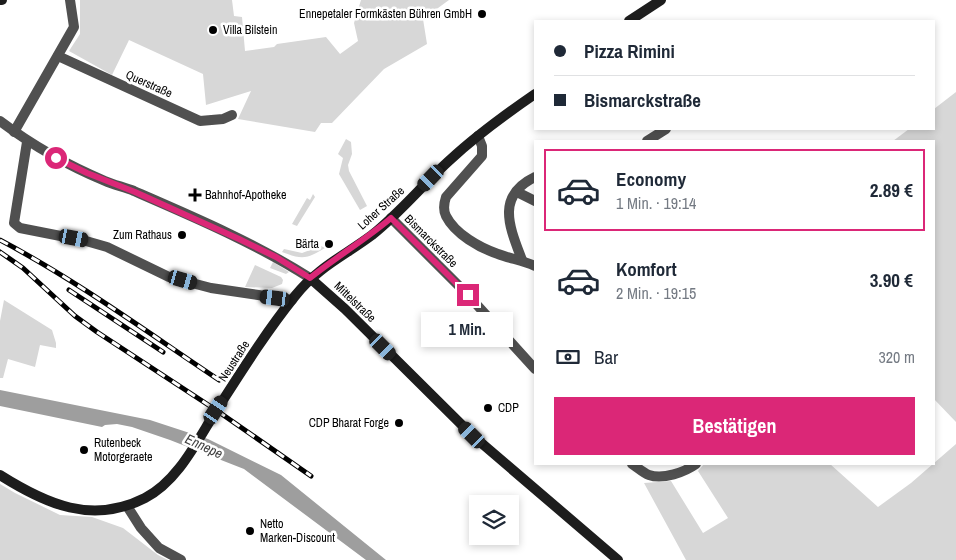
<!DOCTYPE html>
<html lang="de">
<head>
<meta charset="utf-8">
<style>
	:root { --surface:#fff; --page:#f6f6f7; --text:#1f2937; --muted:#747a83; --line:#e0e1e3; --accent:#db2777 }
	body { margin:0; font-family:"Archivo Narrow",sans-serif; background:var(--page); color:var(--text); height:100vh; display:flex; flex-direction:column; font-size:19px; white-space:nowrap }
	* { box-sizing:border-box; margin:0 }
	p { font-size:16px; color:var(--muted) }
	.icon { flex:none; width:28px; height:28px; fill:none; stroke:currentColor; stroke-width:2; stroke-linecap:round; stroke-linejoin:round }
	.map { position:relative; flex:1; overflow:hidden }
	.drawer { position:absolute; left:534px; top:140px; width:401px; height:325px; display:flex; flex-direction:column; background:var(--surface); border-radius:0px; box-shadow:0 2px 8px #0003 }
	.drawer>* { flex:none }
	.banner { position:absolute; left:534px; top:20px; width:401px; height:110px; border-radius:0px; box-shadow:0 2px 8px #0003; display:grid; align-content:center; height:110px; padding:0 20px; background:var(--surface) }
	.fabs { position:absolute; left:469px; top:495px; display:grid; gap:10px }
	.fabs a { display:grid; place-items:center; width:50px; height:50px; border-radius:0px; background:var(--surface); box-shadow:0 2px 8px #0003; font-size:25px }
	.end { position:absolute; width:22px; height:22px; margin:-11px; border:6px solid #db2777; background:#fff; box-shadow:0 0 0 2px #fff }
	.from { border-radius:50% }
	.bubble { position:absolute; height:35px; border-radius:0px; background:var(--surface); box-shadow:0 2px 8px #0003; font-size:16px; font-weight:800; line-height:35px; text-align:center }
	.car { position:absolute; width:15px; height:30px; margin:-15px -8px; border-radius:6px; box-shadow:0 0 4px 1px #0007; background:linear-gradient(#222 24%,#8ab4d8 0 40%,#222 0 76%,#8ab4d8 0 86%,#222 0) }
	.banner b { display:flex; align-items:center; gap:18px; height:48px; font-size:19px }
	.banner b+b { border-top:1px solid var(--line) }
	.banner i { width:12px; height:12px; background:var(--text) }
	ul { padding:9px 0 0; list-style:none }
	li { display:flex; align-items:center; gap:15px; height:82px; margin:0 10px 8px; padding:0 10px; border:2px solid transparent; border-radius:0px }
	li div { flex:1 }
	li b { display:block; font-size:19px }
	li em { font-style:normal; font-weight:800 }
	li.active { border-color:var(--accent) }
	li>.icon { width:45px; height:45px; stroke-width:1.5 }
	.pay { display:flex; align-items:center; gap:12px; height:55px; padding:0 20px; font-size:19px }
	.pay p { margin-inline-start:auto }
	.button { display:flex; gap:10px; margin-top:auto; padding:10px 20px }
	.button a { flex:1; height:58px; border-radius:0px; background:var(--accent); color:#fff; font-size:20px; font-weight:800; line-height:58px; text-align:center }
	.map>svg:first-child { display:block }
	.green { fill:#d7d7d7 }
	.water { fill:#9e9e9e }
	.lines { fill:none; stroke-linecap:round; stroke-linejoin:round }
	.street { stroke:#505050; stroke-width:10 }
	.secondary { stroke:#1d1d1d; stroke-width:10 }
	.rail-casing { stroke:#000; stroke-width:5 }
	.rail { stroke:#fff; stroke-width:3; stroke-dasharray:9; stroke-linecap:butt }
	.route { stroke:#db2777; stroke-width:6 }
	.poi-dot { fill:#000; stroke:#fff; stroke-width:2 }
	.labels { text-anchor:middle; dominant-baseline:central; stroke-width:5; stroke-linejoin:round; paint-order:stroke }
	.poi-label { font-size:12px; fill:#000; stroke:#fff; text-anchor:start }
	.street-label { font-size:12px; fill:#000; stroke:#fff }
	.water-label { font-size:14px; font-style:italic; fill:#3f3f3f; stroke:#fff }
</style>
</head>
<body>
<div class="map">
<svg width="956" height="560" viewBox="0 0 956 560">
	<rect width="100%" height="100%" fill="#fff"/>
	<g class="green">
		<path d="M80 0H232L234 16 242 17 245 51 274 47 277 44 326 37 340 54 358 41 354 23 361 0H449L423 19 427 44 384 69 332 123H321L315 132 238 119 251 91 206 105 203 74 129 40 112 75 69 51 80 34Z"/>
		<path d="M956 92V422L934 399V141H893L909 129H934V109Z"/>
		<path d="M346 139 351 142 352 154 348 165 349 171 367 206 360 210 339 174 343 158 338 154Z"/>
		<path d="M313 194 315 197 297 226 292 224 307 198 310 200Z"/>
		<path d="M321 246 325 248C306 259 303 260 282 252L284 249 302 253Z"/>
		<path d="M273 262 289 272 286 274 270 268Z"/>
		<path d="M255 265 281 277 283 280 282 284 272 288 245 287Z"/>
		<path d="M4 300 52 330 56 343V348L40 345 35 367 8 359 3 378H0V321Z"/>
		<path d="M956 444V560H686L644 483 671 481 703 533 728 518 698 471 704 464H830L878 507 911 483Z"/>
		<path d="M0 484 15 493 60 515 92 517 123 528 158 555 168 560H0Z"/>
	</g>
	<path class="water" d="M0 390 150 420 208 439 281 475 386 560H366L244 469 170 440 132 427 117 424 105 425 102 427 0 406Z"/>
	<g class="lines">
		<g class="street">
			<path d="M58 56 200 121 223 119 232 115"/>
			<path d="M0 121C33 146 67 165 105 181 114 185 124 187 134 191 194 217 255 243 310 278"/>
			<path d="M14 132 74 27 70 0"/>
			<path d="M478 136 482 146V156L446 197C444 203 443 210 446 216 455 234 480 248 498 254 511 259 522 260 535 266"/>
			<path d="M647 141 666 129"/>
			<path d="M27 142 14 223 20 228 86 241 107 247 169 277 211 288 292 300"/>
			<path d="M517 192 535 201"/>
			<path d="M391 218 468 295 535 369"/>
			<path d="M522 260C510 228 495 196 535 177"/>
			<path d="M632 464C637 467 643 473 649 475 663 480 685 472 696 464"/>
			<path d="M127 506 141 528 159 548 181 560"/>
		</g>
		<g class="secondary">
			<path d="M0 0H2"/>
			<path d="M629 21 661 0"/>
			<path d="M310 278 345 309 472 435 618 560"/>
			<path d="M0 475C46 504 92 525 145 498 178 481 197 441 216 411 241 372 266 332 295 296 318 267 344 256 372 235 401 212 424 183 451 159 477 135 506 114 535 94"/>
		</g>
		<g class="rail-casing">
			<g id="rail">
				<path d="M0 240C76 280 147 332 219 380"/>
				<path d="M0 252 23 268 75 316 97 332 216 410 311 476"/>
				<path d="M69 290 163 352"/>
			</g>
		</g>
		<use href="#rail" class="rail"/>
	</g>
	<g class="lines">
		<path class="route" d="M56 158 87 173 135 192 239 239 276 257 310 278C336 257 365 240 391 218L468 295"/>
	</g>
	<g class="poi-dot">
		<circle cx="482" cy="14" r="5"/>
		<circle cx="213" cy="30" r="5"/>
		<path d="M192.5 187.5h5v5h5v5h-5v5h-5v-5h-5v-5h5z"/>
		<circle cx="182" cy="235" r="5"/>
		<circle cx="329" cy="244" r="5"/>
		<circle cx="488" cy="408" r="5"/>
		<circle cx="399" cy="423" r="5"/>
		<circle cx="84" cy="450" r="5"/>
		<circle cx="250" cy="531" r="5"/>
	</g>
	<g class="labels">
		<g class="poi-label">
			<text x="472" y="14" text-anchor="end">Ennepetaler Formkästen Bühren GmbH</text>
			<text x="223" y="30">Villa Bilstein</text>
			<text x="205" y="195">Bahnhof-Apotheke</text>
			<text x="172" y="235" text-anchor="end">Zum Rathaus</text>
			<text x="319" y="244" text-anchor="end">Bärta</text>
			<text x="498" y="408">CDP</text>
			<text x="389" y="423" text-anchor="end">CDP Bharat Forge</text>
			<text x="94" y="443">Rutenbeck<tspan x="94" dy="14">Motorgeraete</tspan></text>
			<text x="260" y="524">Netto<tspan x="260" dy="14">Marken-Discount</tspan></text>
		</g>
		<g class="street-label">
			<text transform="translate(149 84) rotate(24)">Querstraße</text>
			<text transform="translate(381 208) rotate(-42)">Loher Straße</text>
			<text transform="translate(431 241) rotate(45)">Bismarckstraße</text>
			<text transform="translate(355 302) rotate(44)">Mittelstraße</text>
			<text transform="translate(234 361) rotate(-57)">Neustraße</text>
		</g>
		<g class="water-label">
			<text transform="translate(204 446) rotate(25)">Ennepe</text>
		</g>
	</g>
</svg>
<div class="fabs">
<a><svg class="icon" aria-label="layers" viewBox="0 0 24 24"><path d="M12 4l9 5-9 5-9-5zM3 14l9 5 9-5"/></svg></a>
</div>
<i class="end from" style="left:56px;top:158px"></i>
<i class="end" style="left:468px;top:295px"></i>
<div class="bubble" style="left:421px;top:312px;width:92px">1 Min.</div>
<i class="car" style="left:431px;top:178px;rotate:224deg"></i>
<i class="car" style="left:74px;top:238px;rotate:101deg"></i>
<i class="car" style="left:183px;top:280px;rotate:106deg"></i>
<i class="car" style="left:275px;top:298px;rotate:277deg"></i>
<i class="car" style="left:383px;top:347px;rotate:135deg"></i>
<i class="car" style="left:216px;top:410px;rotate:33deg"></i>
<i class="car" style="left:472px;top:435px;rotate:315deg"></i>
<div class="banner">
<b><i class="from"></i>Pizza Rimini</b>
<b><i></i>Bismarckstraße</b>
</div>
<section class="drawer">
<ul>
<li class="active"><svg class="icon" aria-label="car" viewBox="0 0 24 24"><path d="M5 17H2v-5l4-1 3-4h7l3 4 3 1v5h-3M9 17h6M6 11h13"/><circle cx="7" cy="17" r="2"/><circle cx="17" cy="17" r="2"/></svg><div><b>Economy</b><p>1 Min. · 19:14</p></div><em>2.89 €</em></li>
<li><svg class="icon" aria-label="car" viewBox="0 0 24 24"><path d="M5 17H2v-5l4-1 3-4h7l3 4 3 1v5h-3M9 17h6M6 11h13"/><circle cx="7" cy="17" r="2"/><circle cx="17" cy="17" r="2"/></svg><div><b>Komfort</b><p>2 Min. · 19:15</p></div><em>3.90 €</em></li>
</ul>
<div class="pay"><svg class="icon" aria-label="cash" viewBox="0 0 24 24"><path d="M3 7h18v10H3z"/><circle cx="12" cy="12" r="2"/></svg>Bar<p>320 m</p></div>
<div class="button"><a>Bestätigen</a></div>
</section>
</div>
</body>
</html>
